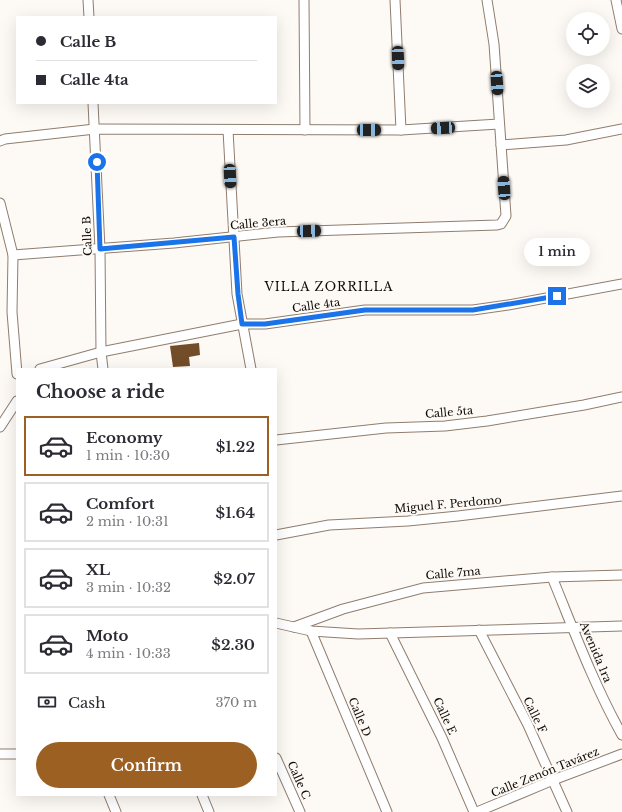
<!DOCTYPE html>
<html lang="en">
<head>
<meta charset="utf-8">
<style>
	:root { --surface:#fff; --page:#f2f2f3; --text:#2b2b33; --muted:#7c7c81; --line:#e1e1e2; --accent:#9c6023 }
	body { margin:0; font-family:"Libre Baskerville",serif; background:var(--page); color:var(--text); height:100vh; display:flex; flex-direction:column; font-size:15px; white-space:nowrap }
	* { box-sizing:border-box; margin:0 }
	p { font-size:13px; color:var(--muted) }
	.icon { flex:none; width:22px; height:22px; fill:none; stroke:currentColor; stroke-width:2; stroke-linecap:round; stroke-linejoin:round }
	.map { position:relative; flex:1; overflow:hidden }
	.panel { position:absolute; left:16px; top:368px; width:261px; height:428px; display:flex; flex-direction:column; background:var(--surface); border-radius:0px; box-shadow:0 4px 16px #0002 }
	.panel>* { flex:none }
	.hud { position:absolute; left:16px; top:16px; width:261px; height:88px; border-radius:0px; box-shadow:0 4px 16px #0002; display:grid; align-content:center; height:88px; padding:0 20px; background:var(--surface) }
	.tools { position:absolute; left:566px; top:12px; display:grid; gap:8px }
	.tools a { display:grid; place-items:center; width:44px; height:44px; border-radius:50%; background:var(--surface); box-shadow:0 4px 16px #0002; font-size:20px }
	.end { position:absolute; width:18px; height:18px; margin:-9px; border:5px solid #1a73e8; background:#fff; box-shadow:0 0 0 2px #fff }
	.from { border-radius:50% }
	.bubble { position:absolute; height:28px; border-radius:14px; background:var(--surface); box-shadow:0 4px 16px #0002; font-size:13px; font-weight:600; line-height:28px; text-align:center }
	.car { position:absolute; width:12px; height:24px; margin:-12px -6px; border-radius:5px; box-shadow:0 0 3px 1px #0007; background:linear-gradient(#222 24%,#8ab4d8 0 40%,#222 0 76%,#8ab4d8 0 86%,#222 0) }
	.hud b { display:flex; align-items:center; gap:14px; height:38px; font-size:15px }
	.hud b+b { border-top:1px solid var(--line) }
	.hud i { width:10px; height:10px; background:var(--text) }
	ul { padding:0; list-style:none }
	li { display:flex; align-items:center; gap:12px; height:60px; margin:0 8px 6px; padding:0 12px; border:2px solid var(--line); border-radius:0px }
	li div { flex:1 }
	li b { display:block; font-size:15px }
	li em { font-style:normal; font-weight:600 }
	li.on { border-color:var(--accent) }
	li>.icon { width:36px; height:36px; stroke-width:1.5 }
	h2 { padding:0 20px; font-size:18px; line-height:48px }
	.pay { display:flex; align-items:center; gap:10px; height:44px; padding:0 20px; font-size:15px }
	.pay p { margin-inline-start:auto }
	.button { display:flex; gap:8px; margin-top:auto; padding:8px 20px }
	.button a { flex:1; height:46px; border-radius:24px; background:var(--accent); color:#fff; font-size:16px; font-weight:600; line-height:46px; text-align:center }
	.map>svg:first-child { display:block }
	.building { fill:#734d29 }
	.lines { fill:none; stroke-linecap:round; stroke-linejoin:round }
	.street-casing { stroke:#907d6e; stroke-width:11 }
	.street { stroke:#fff; stroke-width:9 }
	.route { stroke:#1a73e8; stroke-width:5 }
	.labels { text-anchor:middle; dominant-baseline:central; stroke-width:4; stroke-linejoin:round; paint-order:stroke }
	.street-label { font-size:11px; fill:#100a05; stroke:#fdf9f5 }
	.neighbourhood-label { font-size:12px; letter-spacing:1px; fill:#100a05; stroke:#fdf9f5 }
</style>
</head>
<body>
<div class="map">
<svg width="622" height="812" viewBox="0 0 622 812">
	<rect width="100%" height="100%" fill="#fdf9f5"/>
	<path class="building" d="M199 343 200 355 189 357 190 366 173 367 170 346Z"/>
	<g class="lines">
		<g class="street-casing">
			<g id="street">
				<path d="M88 0 89 17"/>
				<path d="M304 0 305 130"/>
				<path d="M395 0 401 130"/>
				<path d="M616 0 622 29"/>
				<path d="M93 103 100 249 101 352 103 369"/>
				<path d="M228 130 237 294 251 369"/>
				<path d="M0 141 5 139 95 129 401 130 499 124"/>
				<path d="M501 145 566 140 622 129"/>
				<path d="M0 203 13 255 12 312 17 374"/>
				<path d="M13 255 174 243 278 232 497 225 501 224 506 216 494 44 487 0"/>
				<path d="M40 369 101 352 242 324H265L365 310H473L508 305 622 284"/>
				<path d="M0 427 17 401"/>
				<path d="M276 440 386 428 445 426 487 421 584 405 622 397"/>
				<path d="M276 535 329 525 408 521 458 516 622 496"/>
				<path d="M552 577C574 631 594 685 622 735"/>
				<path d="M276 623 311 631 358 634 622 626"/>
				<path d="M294 627 343 609 423 588 552 577 622 575"/>
				<path d="M479 630 528 725 567 812"/>
				<path d="M311 631 387 812"/>
				<path d="M390 633 442 738 474 812"/>
				<path d="M0 754H17"/>
				<path d="M276 758 300 812"/>
				<path d="M109 795 116 812"/>
				<path d="M202 795 209 812"/>
				<path d="M477 812 553 780 622 754"/>
			</g>
		</g>
		<use href="#street" class="street"/>
	</g>
	<g class="lines">
		<path class="route" d="M97 162 100 249 234 237 238 294 242 324H265L365 310H473L557 296"/>
	</g>
	<g class="labels">
		<g class="street-label">
			<text transform="translate(258 223) rotate(-5)">Calle 3era</text>
			<text transform="translate(87 236) rotate(-92)">Calle B</text>
			<text transform="translate(316 305) rotate(-8)">Calle 4ta</text>
			<text transform="translate(449 412) rotate(-5)">Calle 5ta</text>
			<text transform="translate(448 504) rotate(-5)">Miguel F. Perdomo</text>
			<text transform="translate(453 573) rotate(-5)">Calle 7ma</text>
			<text transform="translate(596 652) rotate(67)">Avenida 1ra</text>
			<text transform="translate(535 715) rotate(64)">Calle F</text>
			<text transform="translate(445 716) rotate(65)">Calle E</text>
			<text transform="translate(360 717) rotate(67)">Calle D</text>
			<text transform="translate(545 772) rotate(-22)">Calle Zenón Tavárez</text>
			<text transform="translate(299 780) rotate(66)">Calle C</text>
		</g>
		<g class="neighbourhood-label">
			<text x="329" y="286">VILLA ZORRILLA</text>
		</g>
	</g>
</svg>
<div class="tools">
<a><svg class="icon" aria-label="locate" viewBox="0 0 24 24"><circle cx="12" cy="12" r="6"/><path d="M12 2v4M12 18v4M2 12h4M18 12h4"/></svg></a>
<a><svg class="icon" aria-label="layers" viewBox="0 0 24 24"><path d="M12 4l9 5-9 5-9-5zM3 14l9 5 9-5"/></svg></a>
</div>
<i class="end from" style="left:97px;top:162px"></i>
<i class="end" style="left:557px;top:296px"></i>
<div class="bubble" style="left:524px;top:238px;width:66px">1 min</div>
<i class="car" style="left:398px;top:58px;rotate:178deg"></i>
<i class="car" style="left:497px;top:83px;rotate:176deg"></i>
<i class="car" style="left:443px;top:128px;rotate:267deg"></i>
<i class="car" style="left:369px;top:130px;rotate:90deg"></i>
<i class="car" style="left:230px;top:176px;rotate:177deg"></i>
<i class="car" style="left:504px;top:188px;rotate:356deg"></i>
<i class="car" style="left:309px;top:231px;rotate:88deg"></i>
<div class="hud">
<b><i class="from"></i>Calle B</b>
<b><i></i>Calle 4ta</b>
</div>
<section class="panel">
<h2>Choose a ride</h2>
<ul>
<li class="on"><svg class="icon" aria-label="car" viewBox="0 0 24 24"><path d="M5 17H2v-5l4-1 3-4h7l3 4 3 1v5h-3M9 17h6M6 11h13"/><circle cx="7" cy="17" r="2"/><circle cx="17" cy="17" r="2"/></svg><div><b>Economy</b><p>1 min · 10:30</p></div><em>$1.22</em></li>
<li><svg class="icon" aria-label="car" viewBox="0 0 24 24"><path d="M5 17H2v-5l4-1 3-4h7l3 4 3 1v5h-3M9 17h6M6 11h13"/><circle cx="7" cy="17" r="2"/><circle cx="17" cy="17" r="2"/></svg><div><b>Comfort</b><p>2 min · 10:31</p></div><em>$1.64</em></li>
<li><svg class="icon" aria-label="car" viewBox="0 0 24 24"><path d="M5 17H2v-5l4-1 3-4h7l3 4 3 1v5h-3M9 17h6M6 11h13"/><circle cx="7" cy="17" r="2"/><circle cx="17" cy="17" r="2"/></svg><div><b>XL</b><p>3 min · 10:32</p></div><em>$2.07</em></li>
<li><svg class="icon" aria-label="car" viewBox="0 0 24 24"><path d="M5 17H2v-5l4-1 3-4h7l3 4 3 1v5h-3M9 17h6M6 11h13"/><circle cx="7" cy="17" r="2"/><circle cx="17" cy="17" r="2"/></svg><div><b>Moto</b><p>4 min · 10:33</p></div><em>$2.30</em></li>
</ul>
<div class="pay"><svg class="icon" aria-label="cash" viewBox="0 0 24 24"><path d="M3 7h18v10H3z"/><circle cx="12" cy="12" r="2"/></svg>Cash<p>370 m</p></div>
<div class="button"><a>Confirm</a></div>
</section>
</div>
</body>
</html>
